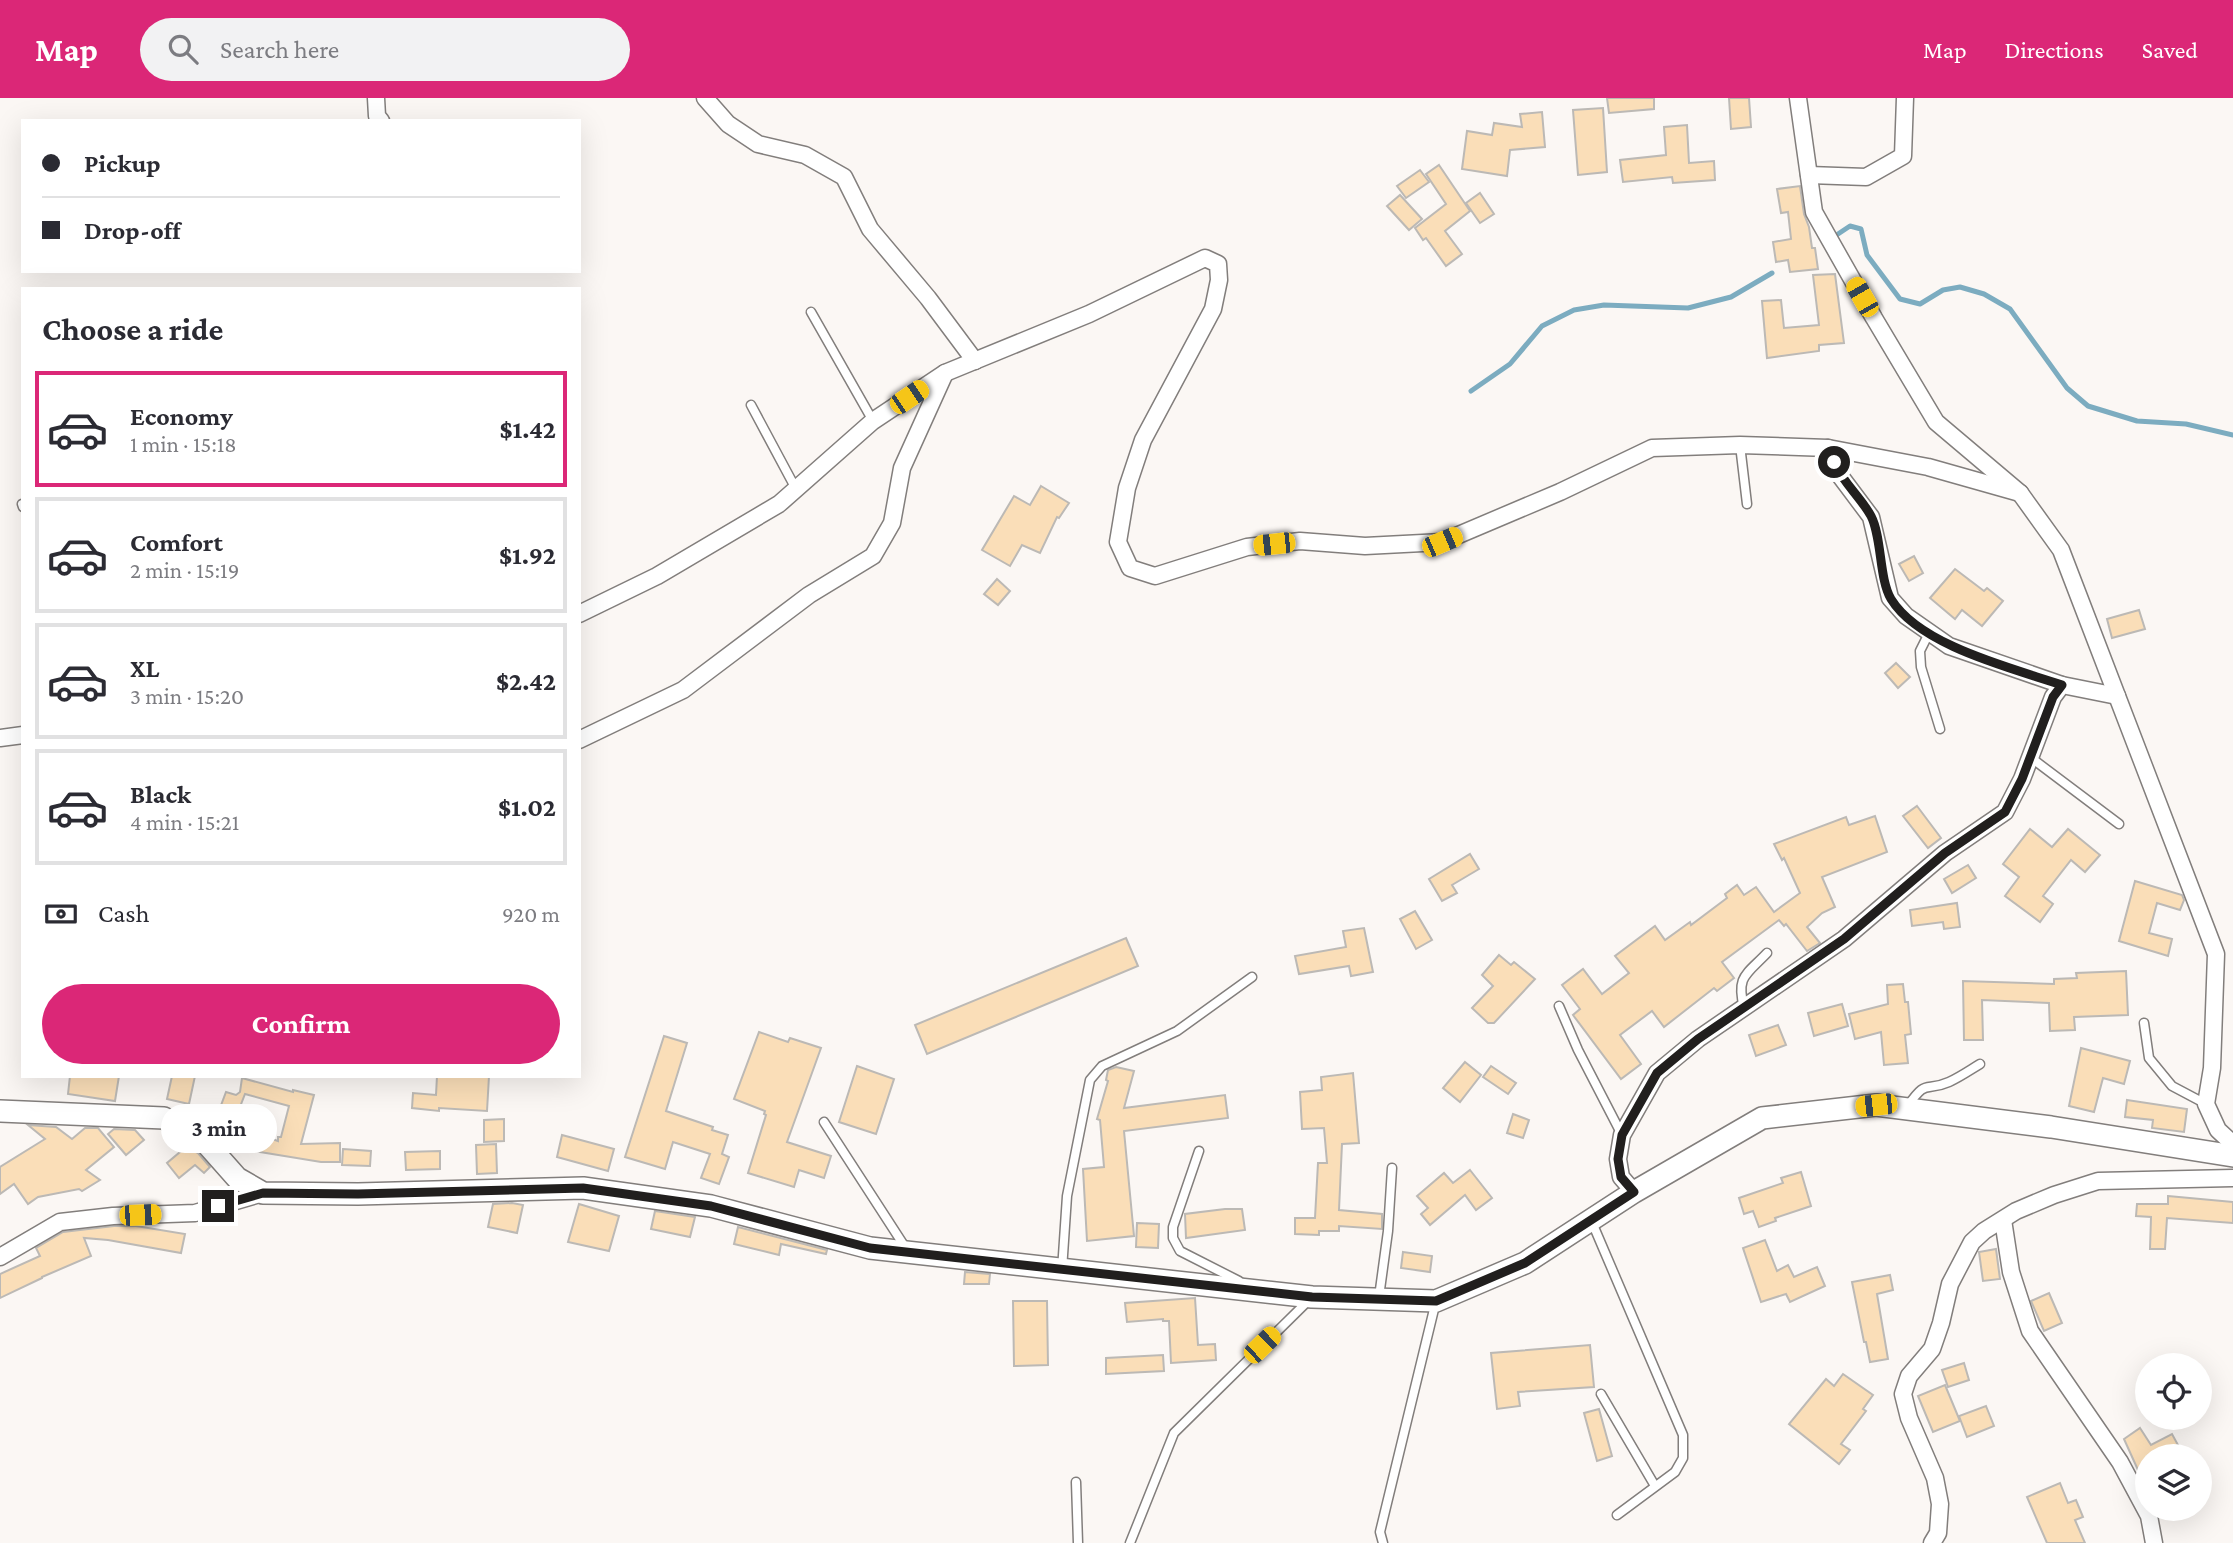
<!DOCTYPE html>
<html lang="en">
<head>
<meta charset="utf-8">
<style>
	:root { --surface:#fff; --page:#f2f2f3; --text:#2b2b33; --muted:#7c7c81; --line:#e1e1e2; --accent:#db2777 }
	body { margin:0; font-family:"Crimson Pro",serif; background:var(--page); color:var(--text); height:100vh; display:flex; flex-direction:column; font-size:26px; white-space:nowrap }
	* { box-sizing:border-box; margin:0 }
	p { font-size:23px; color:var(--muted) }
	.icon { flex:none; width:38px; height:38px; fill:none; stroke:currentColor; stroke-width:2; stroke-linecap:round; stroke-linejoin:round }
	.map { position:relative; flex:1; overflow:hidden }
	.panel { position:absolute; left:21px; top:189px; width:560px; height:791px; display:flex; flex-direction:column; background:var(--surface); border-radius:0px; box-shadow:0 7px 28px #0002 }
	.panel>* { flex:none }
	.guide { position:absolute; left:21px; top:21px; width:560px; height:154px; border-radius:0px; box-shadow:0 7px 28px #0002; display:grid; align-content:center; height:154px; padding:0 21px; background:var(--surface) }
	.tools { position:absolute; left:2135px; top:1255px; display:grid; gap:14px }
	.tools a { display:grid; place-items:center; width:77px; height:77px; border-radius:50%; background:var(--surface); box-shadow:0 7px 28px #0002; font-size:35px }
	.end { position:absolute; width:32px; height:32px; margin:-16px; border:9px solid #211f1e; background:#fff; box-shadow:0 0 0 4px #fff }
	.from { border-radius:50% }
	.bubble { position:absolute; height:49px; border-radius:24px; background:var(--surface); box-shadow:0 7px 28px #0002; font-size:23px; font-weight:700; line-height:49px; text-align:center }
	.car { position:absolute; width:21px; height:42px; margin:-21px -10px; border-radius:9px; box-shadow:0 0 5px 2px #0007; background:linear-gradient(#f5c518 24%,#345 0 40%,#f5c518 0 76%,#345 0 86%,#f5c518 0) }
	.guide b { display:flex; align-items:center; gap:24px; height:66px; font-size:26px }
	.guide b+b { border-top:2px solid var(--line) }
	.guide i { width:18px; height:18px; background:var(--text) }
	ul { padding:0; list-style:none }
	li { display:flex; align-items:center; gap:21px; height:116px; margin:0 14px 10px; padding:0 7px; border:4px solid var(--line); border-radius:0px }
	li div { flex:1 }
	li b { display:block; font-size:26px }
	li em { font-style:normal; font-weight:700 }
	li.active { border-color:var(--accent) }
	li>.icon { width:63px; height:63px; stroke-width:1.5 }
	h2 { padding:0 21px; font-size:32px; line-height:84px }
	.pay { display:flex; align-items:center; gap:18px; height:77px; padding:0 21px; font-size:26px }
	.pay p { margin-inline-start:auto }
	.button { display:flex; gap:14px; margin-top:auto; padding:14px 21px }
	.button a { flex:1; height:80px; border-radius:42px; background:var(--accent); color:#fff; font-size:28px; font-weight:700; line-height:80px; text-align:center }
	header { display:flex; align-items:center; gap:42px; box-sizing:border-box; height:98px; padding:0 35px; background:var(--accent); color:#fff }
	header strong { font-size:33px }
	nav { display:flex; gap:38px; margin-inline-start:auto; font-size:24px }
	.search { width:490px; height:63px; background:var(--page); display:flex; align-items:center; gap:18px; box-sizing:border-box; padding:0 24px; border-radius:38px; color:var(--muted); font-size:26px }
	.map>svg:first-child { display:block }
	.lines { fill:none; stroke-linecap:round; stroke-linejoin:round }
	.stream { stroke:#7cacc0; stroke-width:5 }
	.building { fill:#fadeb8; stroke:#bcb9b5; stroke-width:2 }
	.service-casing { stroke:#827e7c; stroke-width:11 }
	.minor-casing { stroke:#827e7c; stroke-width:19 }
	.tertiary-casing { stroke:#827e7c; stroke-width:24 }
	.service { stroke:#fff; stroke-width:8 }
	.minor { stroke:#fff; stroke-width:16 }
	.tertiary { stroke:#fff; stroke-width:21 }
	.route { stroke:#211f1e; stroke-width:9 }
</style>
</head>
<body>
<header>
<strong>Map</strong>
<div class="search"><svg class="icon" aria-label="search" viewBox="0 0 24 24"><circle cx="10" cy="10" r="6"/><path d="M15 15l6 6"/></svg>Search here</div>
<nav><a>Map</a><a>Directions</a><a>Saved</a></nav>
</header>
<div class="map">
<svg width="2233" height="1445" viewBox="0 0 2233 1445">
	<rect width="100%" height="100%" fill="#fbf7f4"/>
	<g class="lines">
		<g class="stream">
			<path d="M1838 136 1850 128 1861 131 1867 157 1900 201 1920 206 1943 192 1960 189 1984 196 2010 211 2067 290 2088 308 2137 323 2186 326 2233 337"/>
			<path d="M1471 293 1510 266 1542 228 1574 212 1604 207 1688 210 1731 199 1772 175"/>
		</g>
	</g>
	<g class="building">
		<path d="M1607 0H1654V11L1609 15Z"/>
		<path d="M1729 0H1749L1751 29 1731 31Z"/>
		<path d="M1603 10 1607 74 1578 77 1573 12Z"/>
		<path d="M1542 14 1545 49 1510 52 1507 78 1462 71 1467 33 1492 37 1494 25 1522 29 1520 16Z"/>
		<path d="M1687 27 1689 65 1714 63 1715 82 1673 85 1672 79 1623 84 1620 62 1666 57 1664 29Z"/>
		<path d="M1439 67 1470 113 1445 133 1462 156 1446 168 1426 140 1423 142 1415 130 1446 106 1426 76Z"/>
		<path d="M1420 72 1429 84 1406 100 1397 88Z"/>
		<path d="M1800 88 1804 116 1809 129 1812 150H1815L1818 171 1790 174 1788 162 1776 164 1773 144 1791 141 1788 114 1781 115 1777 91Z"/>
		<path d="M1480 95 1494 116 1480 125 1466 105Z"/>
		<path d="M1400 97 1422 121 1409 132 1387 108Z"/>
		<path d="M1835 176 1844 245 1819 247V253L1767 260 1762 203 1781 202 1784 230 1819 227 1813 177Z"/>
		<path d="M1041 388 1069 405 1059 420 1057 419 1040 455 1022 447 1010 468 982 452 1014 398 1030 407Z"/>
		<path d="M1914 458 1923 475 1909 483 1899 466Z"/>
		<path d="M1955 471 1984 493 1987 490 2003 503 1982 528 1962 512 1955 521 1930 500Z"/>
		<path d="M997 481 1010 493 998 507 984 496Z"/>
		<path d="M2139 512 2145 531 2112 540 2107 521Z"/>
		<path d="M1896 565 1910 579 1898 590 1885 575Z"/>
		<path d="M1917 708 1941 740 1928 750 1903 718Z"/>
		<path d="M1875 718 1887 754 1822 779 1835 809 1822 815 1807 829 1820 845 1807 853 1786 826 1784 828 1779 822 1722 864 1734 880 1717 893 1714 890 1664 929 1652 913 1620 937 1641 966 1621 981 1573 917 1580 911 1562 887 1583 871 1602 896 1629 875 1615 858 1655 828 1665 842 1690 824 1691 827 1727 800 1725 796 1737 787 1744 797 1756 789 1774 814 1800 795 1784 760 1782 762 1774 746 1846 719 1849 727Z"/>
		<path d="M2030 731 2052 749 2068 731 2100 757 2085 774 2071 762 2043 798 2053 806 2040 824 2005 798 2019 779 2003 766Z"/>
		<path d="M1470 756 1479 771 1452 787 1457 795 1442 803 1429 781Z"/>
		<path d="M1968 767 1976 780 1952 795 1944 781Z"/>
		<path d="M2135 783 2182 797 2184 802 2180 812 2157 805 2149 835 2172 841 2168 858 2119 843Z"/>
		<path d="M1957 805 1960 829 1944 831 1943 824 1912 828 1910 812Z"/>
		<path d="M1415 813 1432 842 1416 851 1400 821Z"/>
		<path d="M1364 830 1373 874 1351 878 1349 868 1299 876 1295 858 1346 849 1343 833Z"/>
		<path d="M1126 840 1138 868 927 956 915 927Z"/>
		<path d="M1499 857 1511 867 1514 864 1535 881 1494 925H1488L1472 910 1493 888 1482 877Z"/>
		<path d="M2126 873 2128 917 2074 919 2075 932 2050 933 2049 905 1982 902 1983 942H1964L1963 883 2054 886V881L2077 880 2076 875Z"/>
		<path d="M1903 886 1905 904H1908L1911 936 1905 937 1908 965 1884 967 1881 934 1855 941 1849 916 1888 906 1887 887Z"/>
		<path d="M1842 906 1848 928 1814 938 1808 915Z"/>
		<path d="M1778 927 1786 947 1756 958 1749 937Z"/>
		<path d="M759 934 788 944 790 940 821 950 787 1044 831 1058 824 1080 799 1072 794 1089 748 1075 766 1017 764 1016 765 1013 734 1001Z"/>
		<path d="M664 938 687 945 666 1013 713 1029 712 1032 728 1037 722 1056 729 1059 719 1086 701 1080 710 1056 673 1044 665 1071 625 1059Z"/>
		<path d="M2081 950 2130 963 2124 986 2103 980 2094 1014 2069 1008Z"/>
		<path d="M1465 964 1481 977 1460 1004 1443 990Z"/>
		<path d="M857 968 894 981 876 1036 839 1024Z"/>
		<path d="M1491 968 1516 985 1508 996 1483 979Z"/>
		<path d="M1116 969 1134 973 1124 1010 1225 997 1228 1020 1124 1033 1134 1138 1087 1143 1083 1071 1104 1069 1100 1022 1097 1021 1108 983 1106 982 1108 972Z"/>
		<path d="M1353 975 1359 1045 1342 1046 1339 1112 1382 1116V1131L1339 1128V1133H1319V1137L1295 1136V1120H1315L1318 1065H1327L1324 1030 1302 1031 1300 994 1322 992 1321 979Z"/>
		<path d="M70 978H119L115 1003 68 996Z"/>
		<path d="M172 978H195L189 1006 167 1001Z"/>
		<path d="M437 978H489L487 1013 439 1010V1013L412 1010 413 995 436 997Z"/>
		<path d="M242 980 293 994V992L314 997 301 1046 340 1045V1064H321L260 1054 231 1044 237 1029 278 1043V1039H281L289 1008 245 996 231 1032 214 1026 226 994 236 997 240 994Z"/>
		<path d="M2127 1002 2187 1011 2184 1034 2152 1030 2153 1022 2125 1019Z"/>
		<path d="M1513 1016 1529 1022 1523 1040 1507 1035Z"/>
		<path d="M504 1021V1043L484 1044V1022Z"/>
		<path d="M28 1027 56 1029 72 1041 85 1030H98L114 1049 86 1072 100 1082 82 1093 79 1091 38 1099 28 1106 14 1086 0 1096V1069L45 1041Z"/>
		<path d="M114 1031 135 1032 144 1042 126 1057 108 1036Z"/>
		<path d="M562 1037 614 1051 608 1073 557 1059Z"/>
		<path d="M496 1046 497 1075 477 1076 476 1047Z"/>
		<path d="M186 1049 198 1055 210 1069 204 1075 195 1067 179 1080 167 1065Z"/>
		<path d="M343 1051 371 1053 370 1068 342 1067Z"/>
		<path d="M440 1053V1071L406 1072 405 1054Z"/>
		<path d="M1470 1072 1492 1100 1476 1112 1465 1097 1430 1127 1421 1116 1428 1110 1417 1098 1444 1075 1453 1085Z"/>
		<path d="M1801 1074 1811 1108 1775 1120 1776 1123 1759 1129 1753 1113 1744 1116 1739 1100 1783 1085 1781 1080Z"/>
		<path d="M2168 1098 2233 1104V1125L2167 1120 2165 1151H2150L2151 1119 2136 1118 2137 1106H2168Z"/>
		<path d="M512 1105 523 1107 517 1135 488 1129 493 1106Z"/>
		<path d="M579 1106 619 1118 609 1153 568 1144Z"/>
		<path d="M1225 1111H1242L1245 1132 1186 1140 1185 1116Z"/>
		<path d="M655 1113 695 1119 690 1139 651 1131Z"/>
		<path d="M1137 1125 1159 1126 1158 1150 1136 1149Z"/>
		<path d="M114 1128H136L185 1136 181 1155 108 1142 84 1140 91 1158 42 1179V1180L0 1200V1176L40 1158 36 1150 63 1134Z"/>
		<path d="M738 1129 827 1152 826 1156 781 1146 779 1157 734 1146Z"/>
		<path d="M1765 1142 1777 1173 1788 1167 1794 1179 1817 1169 1825 1188 1790 1204 1786 1196 1761 1204 1743 1150Z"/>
		<path d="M1996 1151 2000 1181 1983 1183 1979 1154Z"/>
		<path d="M1403 1154 1432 1158 1430 1174 1401 1170Z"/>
		<path d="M965 1174 990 1176 989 1186H964Z"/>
		<path d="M1890 1177 1893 1192 1877 1196 1888 1261 1870 1264 1866 1244H1864L1852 1184Z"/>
		<path d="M2049 1195 2062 1225 2044 1233 2031 1203Z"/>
		<path d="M1195 1200 1198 1247 1215 1246 1216 1262 1171 1265 1169 1223H1163V1221L1127 1224 1125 1205Z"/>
		<path d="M1013 1203H1047L1048 1267 1014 1268Z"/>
		<path d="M1590 1247 1594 1289 1518 1294 1520 1308 1497 1311 1491 1255Z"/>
		<path d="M1163 1257 1164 1273 1106 1276V1260Z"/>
		<path d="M1964 1265 1969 1282 1948 1289 1942 1272Z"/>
		<path d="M1843 1276 1873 1297 1863 1311 1866 1313 1841 1346 1850 1352 1839 1366 1789 1326 1826 1281 1834 1288Z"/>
		<path d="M1945 1287 1960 1323 1933 1334 1918 1298Z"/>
		<path d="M1986 1308 1994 1328 1967 1339 1959 1318Z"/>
		<path d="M1599 1311 1612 1358 1597 1363 1584 1315Z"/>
		<path d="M2140 1330 2151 1347 2172 1336 2184 1358H2147V1392L2124 1341Z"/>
		<path d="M2060 1385 2068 1405 2076 1402 2083 1419 2075 1422 2085 1445H2047L2027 1399Z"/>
	</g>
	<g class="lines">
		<g class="service-casing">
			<g id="service">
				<path d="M811 214 873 323"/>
				<path d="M751 307 796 391"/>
				<path d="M1740 347 1747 406"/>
				<path d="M22 406 23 409"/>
				<path d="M1929 535 1920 553 1921 569 1940 631"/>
				<path d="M2030 659 2119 726"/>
				<path d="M1559 908 1578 952 1622 1037"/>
				<path d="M1744 910C1736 878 1746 877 1767 855"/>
				<path d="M2144 925 2149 960 2172 988 2206 1006"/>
				<path d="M1907 1009C1928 979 1924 995 1949 984 1960 979 1970 972 1980 966"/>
				<path d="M824 1024 905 1149"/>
				<path d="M1199 1053 1173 1129V1140L1180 1153 1239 1183"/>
				<path d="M1591 1122 1683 1337V1360L1675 1374 1617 1417"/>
				<path d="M1062 1172 1067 1098 1090 982 1102 968 1177 933 1252 879"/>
				<path d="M1379 1199 1388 1133 1392 1070"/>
				<path d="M1601 1296 1655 1388"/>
				<path d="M1076 1384 1078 1445"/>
				<path d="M1130 1445 1174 1335 1310 1201"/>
				<path d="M1383 1445 1380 1434 1436 1203"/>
			</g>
		</g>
		<g class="minor-casing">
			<g id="minor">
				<path d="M376 0 377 18 381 23"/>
				<path d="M705 0 728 26 758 46 805 57 844 79 870 131 928 200 975 263"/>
				<path d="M1798 0 1814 114 1874 220 1936 324 2020 395 2061 452 2216 856 2212 970 2206 1006 2218 1032 2233 1046"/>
				<path d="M1809 77 1866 79 1903 58 1905 0"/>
				<path d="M1828 350 1841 379 1871 419 1890 500 1906 518 1949 548 2062 587"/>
				<path d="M579 516 657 478 779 406 873 323 945 275 1089 216 1205 160 1218 166 1219 182 1213 211 1143 342 1127 390 1118 444 1130 470 1155 478 1247 449 1300 443 1365 448 1442 444 1560 394 1652 350 1740 347 1828 350 1928 369 2020 395"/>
				<path d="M0 640 23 637"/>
				<path d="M579 642 683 592 809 497 873 458 892 425 902 370 945 275"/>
				<path d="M1634 1094 1621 1079 1618 1061 1622 1037 1657 975 1698 941 1844 841 1945 755 2005 714 2022 681 2053 599 2062 587 2117 598"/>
				<path d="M2003 1122 2011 1174 2030 1233 2120 1364 2149 1418 2154 1445"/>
				<path d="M0 1159 60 1124 113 1118 195 1115 263 1095"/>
				<path d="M1932 1445 1938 1435 1940 1406 1935 1380 1909 1320 1903 1296 1909 1278 1932 1251 1941 1225 1950 1186 1972 1144 1984 1133 2016 1113 2054 1097 2098 1083 2233 1080"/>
			</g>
		</g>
		<g class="tertiary-casing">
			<path id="tertiary" d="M0 1013 164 1020 206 1045 237 1080 263 1095 358 1096 583 1090 711 1108 870 1150 1312 1199 1436 1203 1525 1165 1634 1094 1762 1020 1876 1007 2051 1029 2233 1058"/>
		</g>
		<use href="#service" class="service"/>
		<use href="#minor" class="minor"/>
		<use href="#tertiary" class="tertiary"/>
	</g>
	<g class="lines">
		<path class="route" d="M218 1108 263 1095 358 1096 583 1090 711 1108 870 1150 1312 1199 1436 1203 1525 1165 1634 1094 1621 1079 1618 1061 1622 1037 1657 975 1698 941 1844 841 1945 755 2005 714 2022 681 2053 599 2062 587C2012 570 1920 548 1891 501 1879 481 1882 439 1871 418 1860 398 1843 385 1834 364"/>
	</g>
</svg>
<div class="tools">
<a><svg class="icon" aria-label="locate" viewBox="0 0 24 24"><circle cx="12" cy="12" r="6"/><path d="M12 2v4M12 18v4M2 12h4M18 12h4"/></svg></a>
<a><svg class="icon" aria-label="layers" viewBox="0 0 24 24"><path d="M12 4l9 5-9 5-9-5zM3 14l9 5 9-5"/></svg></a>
</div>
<i class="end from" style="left:1834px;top:364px"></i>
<i class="end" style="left:218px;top:1108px"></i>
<div class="bubble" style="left:161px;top:1006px;width:116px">3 min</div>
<i class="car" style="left:1862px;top:199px;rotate:330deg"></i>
<i class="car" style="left:909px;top:299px;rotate:56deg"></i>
<i class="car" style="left:1442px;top:444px;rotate:67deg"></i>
<i class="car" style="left:1274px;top:446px;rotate:264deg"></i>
<i class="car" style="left:1876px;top:1007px;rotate:264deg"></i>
<i class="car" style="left:140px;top:1117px;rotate:88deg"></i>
<i class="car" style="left:1262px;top:1247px;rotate:46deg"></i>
<div class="guide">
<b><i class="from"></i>Pickup</b>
<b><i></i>Drop-off</b>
</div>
<section class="panel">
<h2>Choose a ride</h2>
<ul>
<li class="active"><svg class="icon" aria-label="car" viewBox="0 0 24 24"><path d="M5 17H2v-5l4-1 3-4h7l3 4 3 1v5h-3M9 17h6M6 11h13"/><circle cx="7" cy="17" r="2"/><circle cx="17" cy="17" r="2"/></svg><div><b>Economy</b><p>1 min · 15:18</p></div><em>$1.42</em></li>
<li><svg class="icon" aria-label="car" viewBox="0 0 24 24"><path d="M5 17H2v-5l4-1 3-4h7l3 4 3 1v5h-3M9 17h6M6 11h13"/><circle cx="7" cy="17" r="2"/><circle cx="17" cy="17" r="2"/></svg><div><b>Comfort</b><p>2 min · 15:19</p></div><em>$1.92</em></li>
<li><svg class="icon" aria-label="car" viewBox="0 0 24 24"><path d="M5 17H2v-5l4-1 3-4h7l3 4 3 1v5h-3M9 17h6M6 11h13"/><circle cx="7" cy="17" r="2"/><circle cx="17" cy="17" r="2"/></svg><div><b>XL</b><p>3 min · 15:20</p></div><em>$2.42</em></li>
<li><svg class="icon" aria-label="car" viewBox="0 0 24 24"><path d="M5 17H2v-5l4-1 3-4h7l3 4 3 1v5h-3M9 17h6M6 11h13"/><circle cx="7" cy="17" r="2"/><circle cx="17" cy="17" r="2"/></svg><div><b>Black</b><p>4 min · 15:21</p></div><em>$1.02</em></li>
</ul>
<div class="pay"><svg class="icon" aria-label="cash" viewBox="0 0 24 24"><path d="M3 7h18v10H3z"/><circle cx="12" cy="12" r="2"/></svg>Cash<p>920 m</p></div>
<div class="button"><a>Confirm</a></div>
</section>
</div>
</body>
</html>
